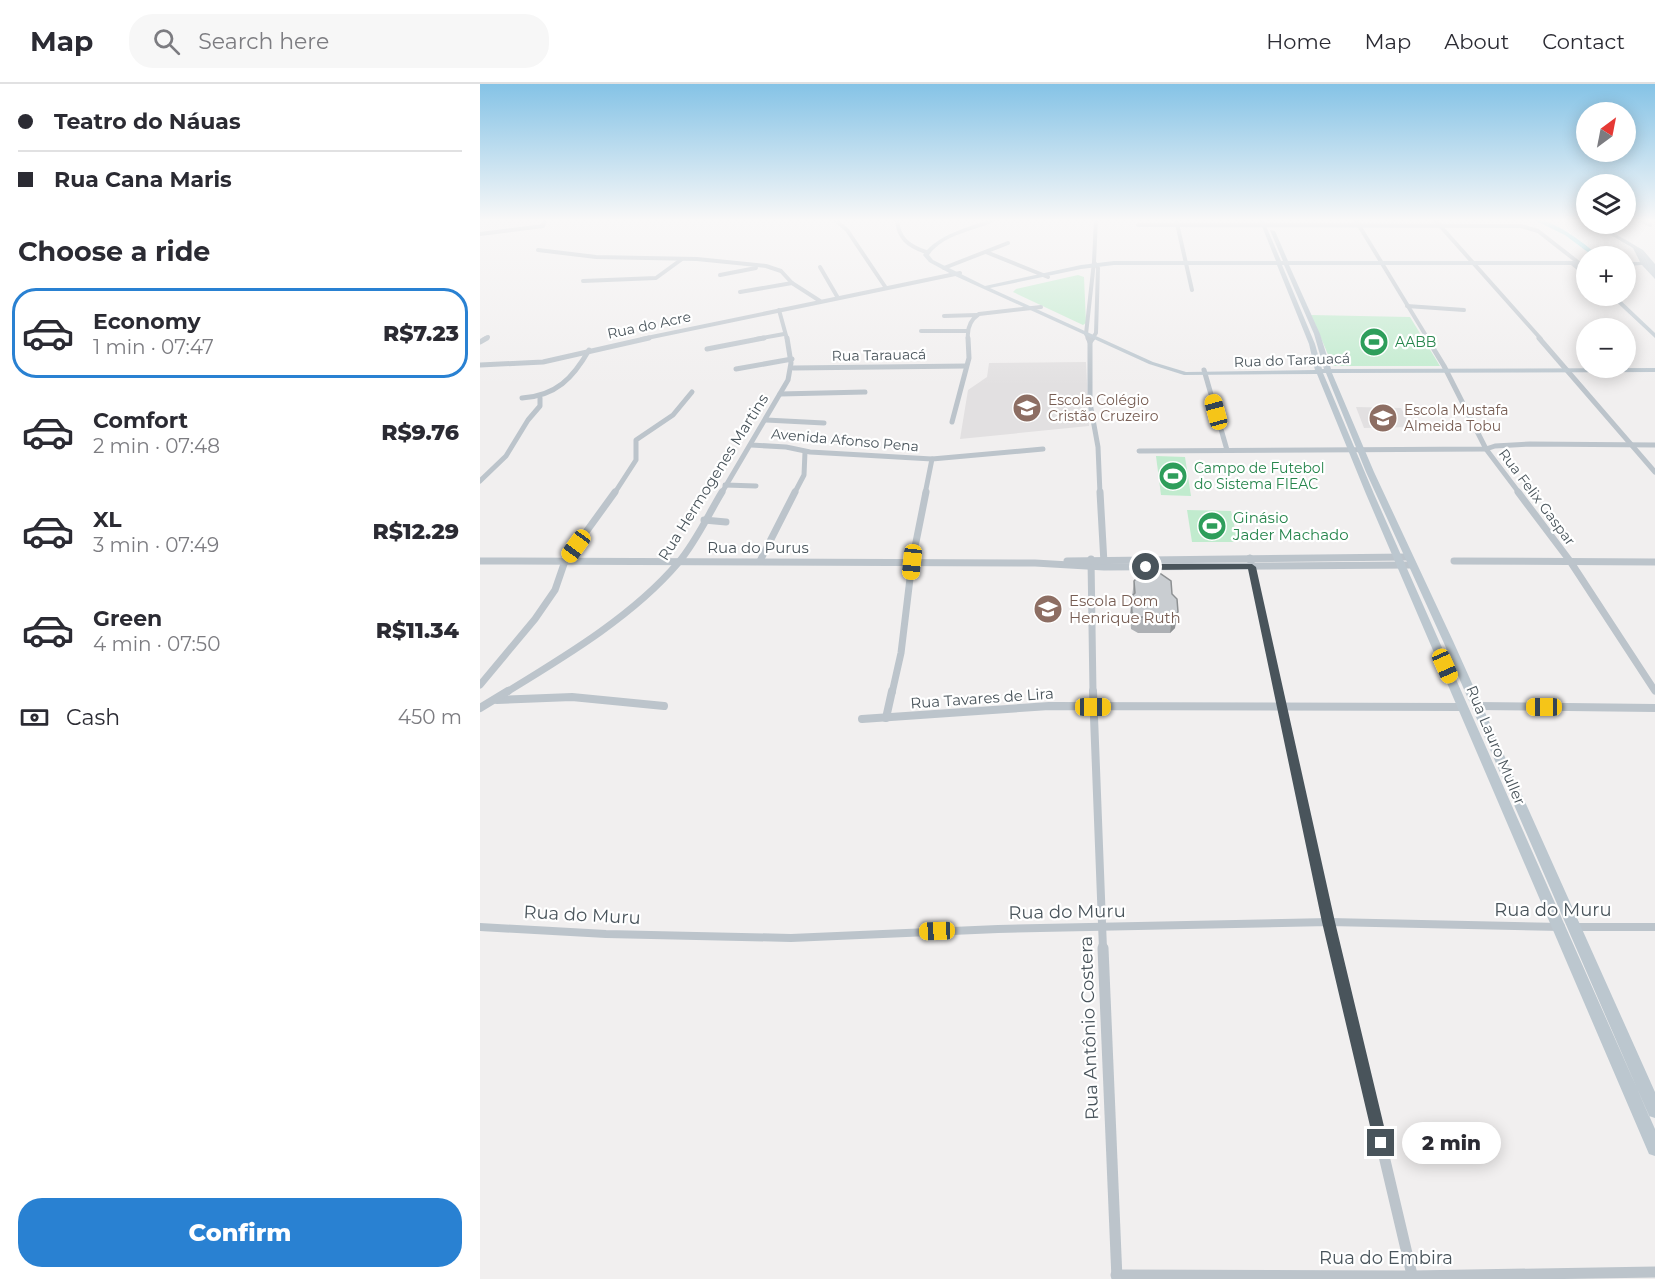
<!DOCTYPE html>
<html lang="en">
<head>
<meta charset="utf-8">
<style>
	:root { --surface:#fff; --page:#f7f7f7; --text:#2b2b33; --muted:#7c7c81; --line:#e1e1e2; --accent:#2981d2 }
	body { margin:0; font-family:Montserrat,sans-serif; background:var(--page); color:var(--text); height:100vh; display:flex; flex-direction:column; font-size:22px; white-space:nowrap }
	* { box-sizing:border-box; margin:0 }
	p { font-size:20px; color:var(--muted) }
	.icon { flex:none; width:33px; height:33px; fill:none; stroke:currentColor; stroke-width:2; stroke-linecap:round; stroke-linejoin:round }
	.map { position:relative; flex:1; overflow:hidden }
	.side { display:flex; flex-direction:column; background:var(--surface); width:480px }
	.side>* { flex:none }
	.top-card { display:grid; align-content:center; height:132px; padding:0 18px; background:var(--surface) }
	.needle { width:39px; rotate:32deg }
	.buttons { position:absolute; left:1096px; top:18px; display:grid; gap:12px }
	.buttons a { display:grid; place-items:center; width:60px; height:60px; border-radius:50%; background:var(--surface); box-shadow:0 3px 15px #0003; font-size:30px }
	.end { position:absolute; width:27px; height:27px; margin:-14px; border:8px solid #49545b; background:#fff; box-shadow:0 0 0 3px #fff }
	.from { border-radius:50% }
	.bubble { position:absolute; height:42px; border-radius:21px; background:var(--surface); box-shadow:0 3px 15px #0003; font-size:20px; font-weight:800; line-height:42px; text-align:center }
	.car { position:absolute; width:18px; height:36px; margin:-18px -9px; border-radius:8px; box-shadow:0 0 4px 2px #0007; background:linear-gradient(#f5c518 24%,#345 0 40%,#f5c518 0 76%,#345 0 86%,#f5c518 0) }
	.top-card b { display:flex; align-items:center; gap:21px; height:57px; font-size:22px }
	.top-card b+b { border-top:2px solid var(--line) }
	.top-card i { width:15px; height:15px; background:var(--text) }
	ul { padding:0; list-style:none }
	li { display:flex; align-items:center; gap:18px; height:90px; margin:0 12px 9px; padding:0 6px; border:3px solid transparent; border-radius:24px }
	li div { flex:1 }
	li b { display:block; font-size:22px }
	li em { font-style:normal; font-weight:800 }
	li.selected { border-color:var(--accent) }
	li>.icon { width:54px; height:54px; stroke-width:1.5 }
	h2 { padding:0 18px; font-size:27px; line-height:72px }
	.pay { display:flex; align-items:center; gap:15px; height:66px; padding:0 18px; font-size:22px }
	.pay p { margin-inline-start:auto }
	.button { display:flex; gap:12px; margin-top:auto; padding:12px 18px }
	.button a { flex:1; height:69px; border-radius:24px; background:var(--accent); color:#fff; font-size:24px; font-weight:800; line-height:69px; text-align:center }
	header { display:flex; align-items:center; gap:36px; box-sizing:border-box; height:84px; padding:0 30px; background:var(--surface); border-bottom:2px solid var(--line) }
	header strong { font-size:28px }
	nav { display:flex; gap:33px; margin-inline-start:auto; font-size:21px }
	.search { width:420px; height:54px; background:var(--page); display:flex; align-items:center; gap:15px; box-sizing:border-box; padding:0 21px; border-radius:24px; color:var(--muted); font-size:22px }
	main { display:flex; flex:1; min-height:0 }
	.map>svg:first-child { display:block }
	.education { fill:#e2e0e1 }
	.green { fill:#c1ebce }
	.lines { fill:none; stroke-linecap:round; stroke-linejoin:round }
	.canal { fill:#92dae4; fill-rule:evenodd }
	.street-far4 { stroke:#bcc4cb; stroke-width:4 }
	.street-far3 { stroke:#bcc4cb; stroke-width:5 }
	.street-far2 { stroke:#bcc4cb; stroke-width:7 }
	.street-far1 { stroke:#bcc4cb; stroke-width:8 }
	.street { stroke:#bcc4cb; stroke-width:11 }
	.secondary { fill:#bcc7cf; fill-rule:evenodd }
	.wall { fill:#adb0b4 }
	.shaded-wall { fill:#8d9092 }
	.building { fill:#c9cdd1; stroke:#8d9092; stroke-width:1.5 }
	.route { fill:#49545b }
	.labels { text-anchor:middle; dominant-baseline:central; stroke-width:4.5; stroke-linejoin:round; paint-order:stroke }
	.far-street-label { font-size:14px; fill:#49545b; stroke:#fff }
	.far-leisure-label { font-size:14px; fill:#27864d; stroke:#fff; text-anchor:start }
	.far-education-label { font-size:14px; fill:#785e54; stroke:#fff; text-anchor:start }
	.street-label { font-size:15px; fill:#49545b; stroke:#fff }
	.leisure-label { font-size:15px; fill:#27864d; stroke:#fff; text-anchor:start }
	.education-label { font-size:15px; fill:#785e54; stroke:#fff; text-anchor:start }
	.near-street-label { font-size:18px; fill:#49545b; stroke:#fff }
</style>
</head>
<body>
<header>
<strong>Map</strong>
<div class="search"><svg class="icon" aria-label="search" viewBox="0 0 24 24"><circle cx="10" cy="10" r="6"/><path d="M15 15l6 6"/></svg>Search here</div>
<nav><a>Home</a><a>Map</a><a>About</a><a>Contact</a></nav>
</header>
<main>
<section class="side">
<div class="top-card">
<b><i class="from"></i>Teatro do Náuas</b>
<b><i></i>Rua Cana Maris</b>
</div>
<h2>Choose a ride</h2>
<ul>
<li class="selected"><svg class="icon" aria-label="car" viewBox="0 0 24 24"><path d="M5 17H2v-5l4-1 3-4h7l3 4 3 1v5h-3M9 17h6M6 11h13"/><circle cx="7" cy="17" r="2"/><circle cx="17" cy="17" r="2"/></svg><div><b>Economy</b><p>1 min · 07:47</p></div><em>R$7.23</em></li>
<li><svg class="icon" aria-label="car" viewBox="0 0 24 24"><path d="M5 17H2v-5l4-1 3-4h7l3 4 3 1v5h-3M9 17h6M6 11h13"/><circle cx="7" cy="17" r="2"/><circle cx="17" cy="17" r="2"/></svg><div><b>Comfort</b><p>2 min · 07:48</p></div><em>R$9.76</em></li>
<li><svg class="icon" aria-label="car" viewBox="0 0 24 24"><path d="M5 17H2v-5l4-1 3-4h7l3 4 3 1v5h-3M9 17h6M6 11h13"/><circle cx="7" cy="17" r="2"/><circle cx="17" cy="17" r="2"/></svg><div><b>XL</b><p>3 min · 07:49</p></div><em>R$12.29</em></li>
<li><svg class="icon" aria-label="car" viewBox="0 0 24 24"><path d="M5 17H2v-5l4-1 3-4h7l3 4 3 1v5h-3M9 17h6M6 11h13"/><circle cx="7" cy="17" r="2"/><circle cx="17" cy="17" r="2"/></svg><div><b>Green</b><p>4 min · 07:50</p></div><em>R$11.34</em></li>
</ul>
<div class="pay"><svg class="icon" aria-label="cash" viewBox="0 0 24 24"><path d="M3 7h18v10H3z"/><circle cx="12" cy="12" r="2"/></svg>Cash<p>450 m</p></div>
<div class="button"><a>Confirm</a></div>
</section>
<div class="map">
<svg width="1175" height="1195" viewBox="0 0 1175 1195">
	<rect width="100%" height="100%" fill="#f1efef"/>
	<g class="education">
		<path d="M606 278 609 342 480 355 488 306 507 293 509 279Z"/>
		<path d="M876 323 921 324 931 343 884 344Z"/>
	</g>
	<g class="green">
		<path d="M598 191 604 193 606 239 603 241 533 208 536 205Z"/>
		<path d="M831 231 930 233 960 282H853Z"/>
		<path d="M676 372 705 373 711 412 681 411Z"/>
		<path d="M707 426 751 427 758 458H712Z"/>
	</g>
	<g class="lines">
		<path class="canal" d="M1052 135C1073 135 1103 158 1119 172H1113L1085 151Z"/>
		<g class="street-far4">
			<path d="M354 135 367 146 406 204"/>
			<path d="M417 135C418 154 428 162 446 168"/>
			<path d="M696 135 712 206"/>
			<path d="M875 135 948 255"/>
			<path d="M954 135 1061 255"/>
			<path d="M1158 135 1170 141"/>
			<path d="M658 141 1041 142 1058 147 1099 179"/>
			<path d="M0 150 63 142 65 135"/>
			<path d="M58 166 116 173 217 175 286 182 301 187 312 199 340 217"/>
			<path d="M506 168 568 193"/>
			<path d="M340 183 358 214"/>
			<path d="M464 184 528 159"/>
			<path d="M240 191 276 184"/>
			<path d="M103 197 176 194 202 175"/>
			<path d="M260 208 312 199"/>
			<path d="M927 222 984 226"/>
			<path d="M299 226 307 255"/>
			<path d="M464 232 497 231"/>
			<path d="M441 247H487"/>
			<path d="M4 255 8 253"/>
			<path d="M162 255 480 189"/>
			<path d="M276 255 304 250"/>
			<path d="M488 255C487 245 490 236 499 230L561 223"/>
			<path d="M609 255 606 250 614 178"/>
			<path d="M612 255 616 249 618 184 614 178 616 135"/>
		</g>
		<g class="street-far3">
			<path d="M608 254 610 258V319L618 363 620 410"/>
			<path d="M947 254 964 282 1006 365 1040 410"/>
			<path d="M1059 254 1175 388"/>
			<path d="M0 258 7 254"/>
			<path d="M610 258 613 254"/>
			<path d="M227 265 284 254"/>
			<path d="M0 281 63 278 169 254"/>
			<path d="M313 284 486 282"/>
			<path d="M256 285 312 275"/>
			<path d="M724 286 747 366"/>
			<path d="M300 310 385 308"/>
			<path d="M42 314C76 312 93 294 109 266"/>
			<path d="M286 336 344 339"/>
			<path d="M472 338 489 274 488 254"/>
			<path d="M271 361 306 363 330 368 452 375 563 365"/>
			<path d="M659 367 1006 365 1015 362 1050 360 1175 361"/>
			<path d="M0 397 26 372 48 336 60 322V314"/>
			<path d="M245 401 276 402"/>
			<path d="M134 410 156 376V356L193 331 212 308"/>
			<path d="M241 410 308 296 311 279 307 254"/>
			<path d="M314 410 324 391 325 368"/>
			<path d="M445 410 452 375"/>
		</g>
		<g class="street-far2">
			<path d="M620 408 624 479"/>
			<path d="M1038 408 1090 477 1175 607"/>
			<path d="M224 436 246 438"/>
			<path d="M770 474 799 609"/>
			<path d="M611 475 613 609"/>
			<path d="M0 477 555 479 624 483 931 481"/>
			<path d="M280 477 315 408"/>
			<path d="M587 477 927 473"/>
			<path d="M974 477 1175 478"/>
			<path d="M0 601 55 535 75 506 85 477 135 408"/>
			<path d="M25 609C84 573 153 532 198 479 216 458 228 431 242 408"/>
			<path d="M412 609 421 569 432 478 446 408"/>
		</g>
		<g class="street-far1">
			<path d="M613 607 623 865"/>
			<path d="M799 607 855 865"/>
			<path d="M17 616 92 613 184 622"/>
			<path d="M997 622 1175 624"/>
			<path d="M0 624 28 607"/>
			<path d="M406 634 412 607"/>
			<path d="M382 635 569 622 983 623"/>
			<path d="M0 843 126 850 311 854 518 845 849 838 1081 843"/>
			<path d="M1093 843H1175"/>
		</g>
		<g class="street">
			<path d="M623 864 637 1195"/>
			<path d="M855 864 933 1195"/>
			<path d="M636 1191 932 1192 1175 1188"/>
		</g>
		<g class="secondary">
			<path d="M512 135H519C498 147 464 149 449 171L453 176 505 202 601 181 634 177H796L779 135H783L801 177H803L790 146 795 147 808 177H1107V181H1097L1107 189V194L1091 181H809L840 250 851 285 1175 284V288L852 289 894 388 973 557 1175 1008V1034L1169 1032 963 557 886 388 846 289H843L894 410 1175 1045V1072L1169 1070 886 410 837 290 704 291 669 280 473 191 449 178 443 171C458 150 489 143 512 135ZM634 181H797L829 260 835 286 706 288 673 278 510 204 601 185ZM802 181H804L834 250 844 285H842L835 260Z"/>
			<rect x="1104" y="135" width="3" height="1"/>
			<path d="M1112 140H1118L1163 166 1175 180V195L1162 181 1146 182V178H1160L1153 164Z"/>
			<path d="M1130 212H1136L1175 249V254Z"/>
		</g>
	</g>
	<path class="wall" d="M665 479 691 497 695 544 690 549H658L651 545 650 529 654 497 664 487Z"/>
	<path class="shaded-wall" d="M698 528 695 544 690 549 692 533Z"/>
	<path class="building" d="M665 479H674V485L691 497 692 510 697 515 698 528 692 533H660L652 529 651 513 655 509 654 497 666 485Z"/>
	<linearGradient id="sky" x2="0" y2="1"><stop stop-color="#85c3e6"/><stop offset="0.45" stop-color="#f9f8f8"/><stop offset="1" stop-color="#f9f8f8" stop-opacity="0"/></linearGradient>
	<rect width="1175" height="302" fill="url(#sky)"/>
	<path class="route" d="M666 480H772L776 483 855 838 908 1059 906 1065 901 1067 896 1065 894 1059 842 838 768 485 666 486 662 483Z"/>
	<defs>
		<g id="stadium-disc" transform="scale(1.5)"><circle r="9.5" fill="#2e9e5b" stroke="#fff"/><path d="M0-5a6.5 5 0 1 0 0 10a6.5 5 0 1 0 0-10ZM-3.5-1.8h7v3.6h-7Z" fill="#fff"/></g>
		<g id="school-disc" transform="scale(1.5)"><circle r="9.5" fill="#8d6e63" stroke="#fff"/><path d="M0-5L7-2L0 1L-7-2ZM-4 1L0 2.5L4 1V4Q0 6-4 4Z" fill="#fff"/></g>
	</defs>
	<g fill-rule="evenodd">
		<use href="#stadium-disc" x="894" y="258"/>
		<use href="#school-disc" x="547" y="324"/>
		<use href="#school-disc" x="903" y="334"/>
		<use href="#stadium-disc" x="693" y="392"/>
		<use href="#stadium-disc" x="732" y="442"/>
		<use href="#school-disc" x="568" y="525"/>
	</g>
	<g class="labels">
		<g class="far-street-label">
			<text transform="translate(169 241) rotate(-12)">Rua do Acre</text>
			<text transform="translate(399 271) rotate(-1)">Rua Tarauacá</text>
			<text transform="translate(812 276) rotate(-2)">Rua do Tarauacá</text>
			<text transform="translate(365 356) rotate(5)">Avenida Afonso Pena</text>
			<text transform="translate(1057 413) rotate(53)">Rua Felix Gaspar</text>
		</g>
		<g class="far-leisure-label">
			<text x="915" y="258">AABB</text>
			<text x="714" y="384">Campo de Futebol<tspan x="714" dy="16">do Sistema FIEAC</tspan></text>
		</g>
		<g class="far-education-label">
			<text x="568" y="316">Escola Colégio<tspan x="568" dy="16">Cristão Cruzeiro</tspan></text>
			<text x="924" y="326">Escola Mustafa<tspan x="924" dy="16">Almeida Tobu</tspan></text>
		</g>
		<g class="street-label">
			<text transform="translate(233 393) rotate(-58)">Rua Hermogenes Martins</text>
			<text x="278" y="463">Rua do Purus</text>
			<text transform="translate(502 614) rotate(-4)">Rua Tavares de Lira</text>
			<text transform="translate(1016 661) rotate(67)">Rua Lauro Muller</text>
		</g>
		<g class="leisure-label">
			<text x="753" y="433">Ginásio<tspan x="753" dy="17">Jader Machado</tspan></text>
		</g>
		<g class="education-label">
			<text x="589" y="516">Escola Dom<tspan x="589" dy="17">Henrique Ruth</tspan></text>
		</g>
		<g class="near-street-label">
			<text x="1073" y="826">Rua do Muru</text>
			<text transform="translate(587 828) rotate(-1)">Rua do Muru</text>
			<text transform="translate(102 831) rotate(3)">Rua do Muru</text>
			<text transform="translate(609 944) rotate(-92)">Rua Antônio Costera</text>
			<text x="906" y="1174">Rua do Embira</text>
		</g>
	</g>
</svg>
<div class="buttons">
<a><svg class="needle" viewBox="-14 -14 28 28"><path d="M0-13l5 13h-10z" fill="#e53935"/><path d="M0 13l5-13h-10z" fill="#7c7c81"/></svg></a>
<a><svg class="icon" aria-label="layers" viewBox="0 0 24 24"><path d="M12 4l9 5-9 5-9-5zM3 14l9 5 9-5"/></svg></a>
<a>+</a>
<a>−</a>
</div>
<i class="end from" style="left:666px;top:483px"></i>
<i class="end" style="left:901px;top:1059px"></i>
<div class="bubble" style="left:922px;top:1038px;width:99px">2 min</div>
<i class="car" style="left:736px;top:328px;rotate:345deg"></i>
<i class="car" style="left:96px;top:462px;rotate:216deg"></i>
<i class="car" style="left:432px;top:478px;rotate:186deg"></i>
<i class="car" style="left:965px;top:582px;rotate:156deg"></i>
<i class="car" style="left:613px;top:623px;rotate:90deg"></i>
<i class="car" style="left:1064px;top:623px;rotate:270deg"></i>
<i class="car" style="left:457px;top:847px;rotate:268deg"></i>
</div>
</main>
</body>
</html>
